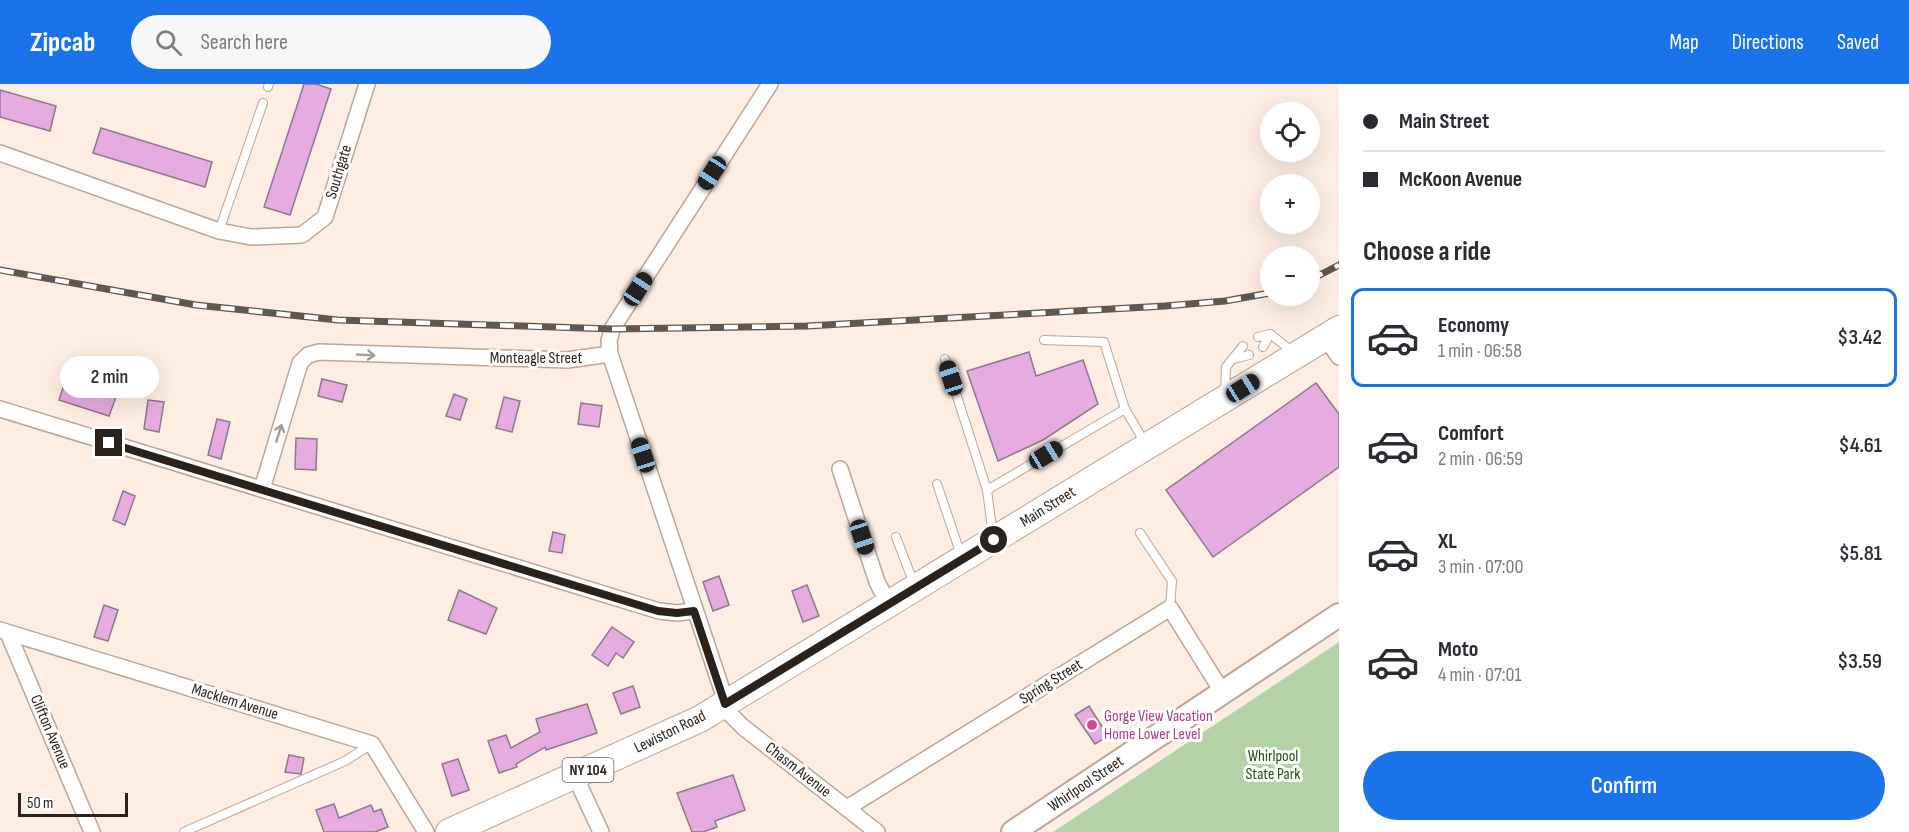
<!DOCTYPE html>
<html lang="en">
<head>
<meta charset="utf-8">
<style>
	:root { --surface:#fff; --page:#f7f7f7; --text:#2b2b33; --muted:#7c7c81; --line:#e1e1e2; --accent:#1a73e8 }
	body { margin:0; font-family:"Sofia Sans Condensed",sans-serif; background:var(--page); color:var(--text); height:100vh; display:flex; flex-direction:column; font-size:22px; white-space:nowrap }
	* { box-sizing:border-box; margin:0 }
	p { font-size:20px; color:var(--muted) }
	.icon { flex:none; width:33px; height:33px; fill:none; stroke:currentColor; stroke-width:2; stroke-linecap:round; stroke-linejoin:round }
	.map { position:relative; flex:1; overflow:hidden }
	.side { display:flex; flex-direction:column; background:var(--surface); width:570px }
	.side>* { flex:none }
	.hud { display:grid; align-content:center; height:132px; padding:0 24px; background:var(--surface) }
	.fabs { position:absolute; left:1260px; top:18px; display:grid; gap:12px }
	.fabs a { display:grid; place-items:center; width:60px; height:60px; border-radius:50%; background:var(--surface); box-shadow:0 6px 24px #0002; font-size:30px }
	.scale { position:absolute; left:18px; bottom:15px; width:110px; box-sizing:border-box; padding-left:6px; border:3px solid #2b221b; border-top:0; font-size:16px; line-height:21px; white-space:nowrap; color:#2b221b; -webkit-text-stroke:4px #fefefe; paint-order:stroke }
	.end { position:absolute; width:27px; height:27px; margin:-14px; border:8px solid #2b221b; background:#fff; box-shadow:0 0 0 3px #fff }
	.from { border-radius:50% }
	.bubble { position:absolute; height:42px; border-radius:21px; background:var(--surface); box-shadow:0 6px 24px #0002; font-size:20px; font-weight:600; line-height:42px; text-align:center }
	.car { position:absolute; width:18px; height:36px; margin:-18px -9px; border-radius:8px; box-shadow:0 0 4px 2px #0007; background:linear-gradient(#222 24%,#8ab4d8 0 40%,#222 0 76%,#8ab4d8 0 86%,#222 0) }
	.hud b { display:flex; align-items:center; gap:21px; height:57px; font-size:22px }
	.hud b+b { border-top:2px solid var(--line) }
	.hud i { width:15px; height:15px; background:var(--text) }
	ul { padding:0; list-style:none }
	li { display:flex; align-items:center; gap:18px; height:99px; margin:0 12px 9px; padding:0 12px; border:3px solid transparent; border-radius:12px }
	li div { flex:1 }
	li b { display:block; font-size:22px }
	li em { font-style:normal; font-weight:600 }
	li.on { border-color:var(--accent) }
	li>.icon { width:54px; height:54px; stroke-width:1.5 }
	h2 { padding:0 24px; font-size:27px; line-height:72px }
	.action { display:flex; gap:12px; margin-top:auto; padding:12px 24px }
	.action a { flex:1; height:69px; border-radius:36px; background:var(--accent); color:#fff; font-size:24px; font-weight:600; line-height:69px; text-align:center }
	header { display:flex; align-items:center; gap:36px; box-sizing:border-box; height:84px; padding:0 30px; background:var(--accent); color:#fff }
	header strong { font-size:28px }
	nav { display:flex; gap:33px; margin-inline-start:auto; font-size:21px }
	.search { width:420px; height:54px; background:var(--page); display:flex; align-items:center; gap:15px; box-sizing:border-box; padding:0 21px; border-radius:33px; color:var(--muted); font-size:22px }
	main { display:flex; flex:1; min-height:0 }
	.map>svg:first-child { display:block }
	.green { fill:#b4d2a8 }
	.building { fill:#e6acdf; stroke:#8e788b; stroke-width:1.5 }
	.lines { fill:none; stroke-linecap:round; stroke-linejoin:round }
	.lane-casing { stroke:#bda593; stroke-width:10 }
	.street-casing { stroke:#bda593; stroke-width:18 }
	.secondary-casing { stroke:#bda593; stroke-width:26 }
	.primary-casing { stroke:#bda593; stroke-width:28 }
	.lane { stroke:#fff; stroke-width:8 }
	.street { stroke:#fff; stroke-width:15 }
	.secondary { stroke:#fff; stroke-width:22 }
	.primary { stroke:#fff; stroke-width:26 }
	.rail-casing { stroke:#62574f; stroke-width:7 }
	.rail { stroke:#fefefe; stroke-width:4.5; stroke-dasharray:14; stroke-linecap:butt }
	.oneway { stroke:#a09c98 }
	.route { stroke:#2b221b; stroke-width:8 }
	.hotel-dot { fill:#d1479c; stroke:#fefefe; stroke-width:2 }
	.labels { text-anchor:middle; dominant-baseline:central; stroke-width:6; stroke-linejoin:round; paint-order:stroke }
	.shield { fill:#fefefe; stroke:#6a645f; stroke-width:1.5 }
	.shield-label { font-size:15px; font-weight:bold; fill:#2b221b }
	.street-label { font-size:16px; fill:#2b221b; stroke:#fefefe }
	.hotel-label { font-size:16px; fill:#b23c85; stroke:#fefefe; text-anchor:start }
	.park-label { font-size:16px; fill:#254c0f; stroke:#fefefe }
</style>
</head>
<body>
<header>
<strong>Zipcab</strong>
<div class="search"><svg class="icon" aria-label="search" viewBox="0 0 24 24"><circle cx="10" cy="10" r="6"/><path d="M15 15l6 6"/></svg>Search here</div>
<nav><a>Map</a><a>Directions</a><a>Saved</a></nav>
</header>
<main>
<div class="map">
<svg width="1339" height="748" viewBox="0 0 1339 748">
	<rect width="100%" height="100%" fill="#fdede2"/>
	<path class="green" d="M1339 558V748H1053Z"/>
	<g class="building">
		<path d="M304 0H316L331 5 290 131 264 123Z"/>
		<path d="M0 6 56 22 50 47 0 33Z"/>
		<path d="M101 44 212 78 205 103 93 69Z"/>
		<path d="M1029 268 1036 292 1083 276 1098 320 1043 356 998 377 967 287Z"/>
		<path d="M69 285 89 292 90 288 105 293 103 298 119 305 109 332 59 316Z"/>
		<path d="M322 295 347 301 342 318 318 312Z"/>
		<path d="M1316 299 1339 330V383L1213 473 1166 406Z"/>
		<path d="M454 310 467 315 460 336 446 332Z"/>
		<path d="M504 313 520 317 512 348 496 344Z"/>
		<path d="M148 316 164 318 159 348 144 345Z"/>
		<path d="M581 319 602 322 599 343 578 340Z"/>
		<path d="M217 335 230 338 221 375 208 371Z"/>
		<path d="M296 354 317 355 316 386 295 385Z"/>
		<path d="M123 407 135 412 125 441 113 436Z"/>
		<path d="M553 448 565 451 562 469 549 467Z"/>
		<path d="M719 492 729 521 713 527 703 498Z"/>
		<path d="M807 501 819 532 803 538 792 507Z"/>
		<path d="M459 506 497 524 486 550 448 536Z"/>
		<path d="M104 521 118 526 108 557 94 553Z"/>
		<path d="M612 543 634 558 623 574 616 569 608 582 592 571Z"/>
		<path d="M633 602 640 623 621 630 613 609Z"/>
		<path d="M587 620 597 649 546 666 545 663 516 680 517 683 499 689 488 657 506 651 511 664 540 648 536 635Z"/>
		<path d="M1089 622 1108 652 1095 660 1075 631Z"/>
		<path d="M289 671 304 674 301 690 285 688Z"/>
		<path d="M458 675 469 706 452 712 442 680Z"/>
		<path d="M733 691 745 726 715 737 717 743 703 748H692L677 709Z"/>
		<path d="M334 720 339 734 371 721 374 728 381 725 388 743 375 748H324L316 726Z"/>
	</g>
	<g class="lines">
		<g class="lane-casing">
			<g id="lane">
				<path d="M268 3 269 0"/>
				<path d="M219 147 263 19"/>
				<path d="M1258 253 1270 250 1293 268"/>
				<path d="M1044 256 1104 258 1125 325"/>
				<path d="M1263 263 1270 250"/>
				<path d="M945 275 987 406"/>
				<path d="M1233 275 1249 271"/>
				<path d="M1225 310 1226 283 1243 262"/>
				<path d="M937 400 961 471"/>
				<path d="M1140 449 1172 497 1170 524"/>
				<path d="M993 452 987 406 1125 325 1145 359"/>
				<path d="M896 453 914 500"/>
				<path d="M184 748 345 677 372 660"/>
			</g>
		</g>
		<g class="street-casing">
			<g id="street">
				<path d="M770 0 612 245 609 257 610 270 730 630 743 643 877 748"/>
				<path d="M0 69 219 147 251 153 302 151 325 133 367 0"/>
				<path d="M1325 253 1339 273"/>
				<path d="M0 325 659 527 677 529 694 527"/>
				<path d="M840 385 877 498 889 521"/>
				<path d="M262 405 300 279 308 271 319 268 567 276 610 270"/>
				<path d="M0 546 372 660 426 748"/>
				<path d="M8 549 92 748"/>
				<path d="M575 692 601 748"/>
				<path d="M847 724 1170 524 1223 609"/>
			</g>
		</g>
		<g class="secondary-casing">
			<path id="secondary" d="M1013 748 1339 531"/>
		</g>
		<g class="primary-casing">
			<path id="primary" d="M449 748 700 635 1339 245"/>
		</g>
		<use href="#lane" class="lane"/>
		<use href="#street" class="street"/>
		<use href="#secondary" class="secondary"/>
		<use href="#primary" class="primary"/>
		<g class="rail-casing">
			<g id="rail">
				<path d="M0 186 196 221 338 236 612 245 807 242 1165 222 1225 217 1270 209"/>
				<path d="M1310 196 1339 181"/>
			</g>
		</g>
		<use href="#rail" class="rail"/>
	</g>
	<defs><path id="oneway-shaft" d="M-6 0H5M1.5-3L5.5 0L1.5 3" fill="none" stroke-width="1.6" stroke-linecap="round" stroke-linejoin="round" transform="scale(1.5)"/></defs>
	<g class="oneway">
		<use href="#oneway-shaft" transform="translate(366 271) rotate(3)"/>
		<use href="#oneway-shaft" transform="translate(279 349) rotate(-73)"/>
	</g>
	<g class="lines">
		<path class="route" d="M109 359 658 527 677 529 694 527 725 620 994 456"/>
	</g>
	<circle class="hotel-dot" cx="1092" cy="641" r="6"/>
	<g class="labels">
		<rect class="shield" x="562.5" y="674" width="51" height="24" rx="4.5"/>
		<g class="shield-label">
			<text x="588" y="686">NY 104</text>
		</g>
		<g class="street-label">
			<text transform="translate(339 88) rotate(-73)">Southgate</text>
			<text x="536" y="274">Monteagle Street</text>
			<text transform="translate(1048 423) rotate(-32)">Main Street</text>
			<text transform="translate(1051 598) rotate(-32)">Spring Street</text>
			<text transform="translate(235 618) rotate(17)">Macklem Avenue</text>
			<text transform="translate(50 648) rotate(67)">Clifton Avenue</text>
			<text transform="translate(670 648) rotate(-26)">Lewiston Road</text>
			<text transform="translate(798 686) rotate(38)">Chasm Avenue</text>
			<text transform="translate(1086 700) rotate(-34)">Whirlpool Street</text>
		</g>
		<g class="hotel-label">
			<text x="1104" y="632">Gorge View Vacation<tspan x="1104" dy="18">Home Lower Level</tspan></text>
		</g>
		<g class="park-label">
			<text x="1273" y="672">Whirlpool<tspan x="1273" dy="18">State Park</tspan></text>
		</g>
	</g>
</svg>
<div class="fabs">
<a><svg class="icon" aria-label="locate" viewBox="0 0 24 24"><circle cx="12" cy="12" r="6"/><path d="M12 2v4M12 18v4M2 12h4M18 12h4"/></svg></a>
<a>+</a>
<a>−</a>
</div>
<div class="scale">50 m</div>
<i class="end from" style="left:994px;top:456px"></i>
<i class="end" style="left:109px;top:359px"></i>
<div class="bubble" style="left:60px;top:272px;width:99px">2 min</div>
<i class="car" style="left:712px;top:89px;rotate:213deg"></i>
<i class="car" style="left:638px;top:205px;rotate:33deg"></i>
<i class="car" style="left:951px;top:294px;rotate:342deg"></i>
<i class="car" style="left:1243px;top:304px;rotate:58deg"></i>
<i class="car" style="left:643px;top:371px;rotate:342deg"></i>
<i class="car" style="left:1046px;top:371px;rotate:59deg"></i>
<i class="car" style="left:862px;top:453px;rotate:162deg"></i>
</div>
<section class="side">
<div class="hud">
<b><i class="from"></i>Main Street</b>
<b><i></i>McKoon Avenue</b>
</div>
<h2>Choose a ride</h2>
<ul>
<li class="on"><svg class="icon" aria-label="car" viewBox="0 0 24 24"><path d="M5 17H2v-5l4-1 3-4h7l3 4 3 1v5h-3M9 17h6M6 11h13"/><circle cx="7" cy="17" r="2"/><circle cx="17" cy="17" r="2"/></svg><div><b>Economy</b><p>1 min · 06:58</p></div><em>$3.42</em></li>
<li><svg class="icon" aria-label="car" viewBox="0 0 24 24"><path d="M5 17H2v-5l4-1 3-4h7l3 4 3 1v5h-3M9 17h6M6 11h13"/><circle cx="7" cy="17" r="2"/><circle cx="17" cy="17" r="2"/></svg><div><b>Comfort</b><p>2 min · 06:59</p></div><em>$4.61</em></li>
<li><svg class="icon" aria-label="car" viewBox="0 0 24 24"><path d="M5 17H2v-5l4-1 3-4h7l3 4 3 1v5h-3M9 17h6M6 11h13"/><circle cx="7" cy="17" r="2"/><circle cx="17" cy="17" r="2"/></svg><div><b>XL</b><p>3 min · 07:00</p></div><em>$5.81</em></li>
<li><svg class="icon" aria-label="car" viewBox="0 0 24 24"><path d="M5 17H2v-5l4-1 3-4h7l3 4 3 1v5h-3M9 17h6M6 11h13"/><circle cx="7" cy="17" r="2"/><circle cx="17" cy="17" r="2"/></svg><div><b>Moto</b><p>4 min · 07:01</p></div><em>$3.59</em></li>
</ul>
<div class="action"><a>Confirm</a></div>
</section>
</main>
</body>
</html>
